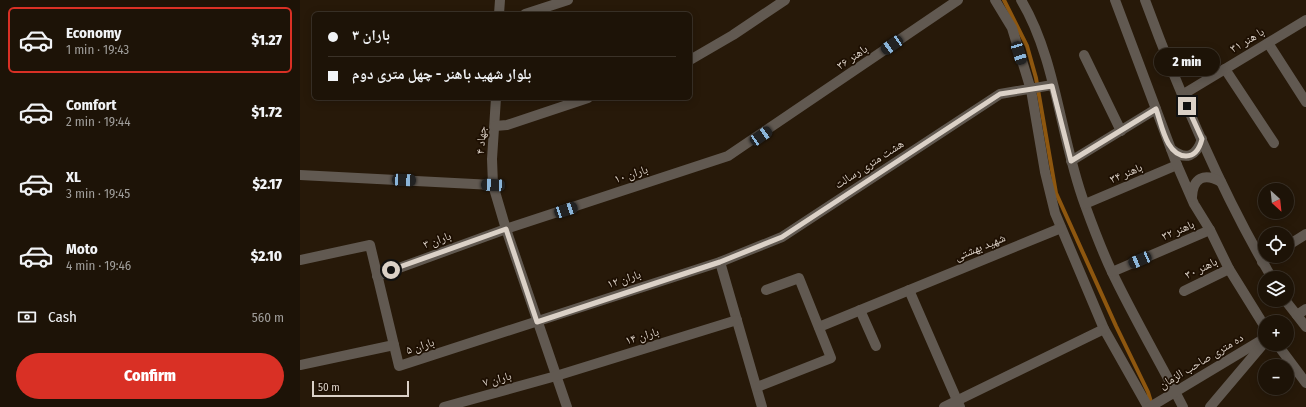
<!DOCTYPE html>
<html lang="en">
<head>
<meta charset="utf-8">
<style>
	:root { --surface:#1d1307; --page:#2a2015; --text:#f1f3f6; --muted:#a09e9b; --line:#3b3228; --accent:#d93025 }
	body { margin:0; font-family:"Fira Sans Condensed","Noto Naskh Arabic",sans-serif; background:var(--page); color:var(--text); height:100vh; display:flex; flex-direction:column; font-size:15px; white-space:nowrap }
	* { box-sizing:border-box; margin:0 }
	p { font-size:13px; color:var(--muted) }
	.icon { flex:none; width:22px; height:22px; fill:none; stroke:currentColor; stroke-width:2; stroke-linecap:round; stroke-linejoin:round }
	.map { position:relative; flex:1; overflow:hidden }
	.details { display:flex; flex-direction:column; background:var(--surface); width:300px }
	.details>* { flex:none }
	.hud { position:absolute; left:12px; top:12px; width:380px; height:88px; border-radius:6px; box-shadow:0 2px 10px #0003,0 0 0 1px var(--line); display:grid; align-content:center; height:88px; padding:0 16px; background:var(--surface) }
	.needle { width:26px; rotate:153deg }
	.buttons { position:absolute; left:958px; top:183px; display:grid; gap:8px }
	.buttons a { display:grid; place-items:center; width:36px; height:36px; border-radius:50%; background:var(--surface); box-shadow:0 2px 10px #0003,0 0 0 1px var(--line); font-size:20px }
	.scale { position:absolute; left:12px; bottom:10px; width:97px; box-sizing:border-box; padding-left:4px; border:2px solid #dbd1c7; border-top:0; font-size:11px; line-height:14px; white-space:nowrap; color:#dbd1c7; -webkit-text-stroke:3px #1d0f02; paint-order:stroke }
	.end { position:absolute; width:18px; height:18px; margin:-9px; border:5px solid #dbd1c7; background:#111; box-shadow:0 0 0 2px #111 }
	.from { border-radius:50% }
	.bubble { position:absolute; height:28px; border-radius:14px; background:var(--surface); box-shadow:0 2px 10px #0003,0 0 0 1px var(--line); font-size:13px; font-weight:800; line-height:28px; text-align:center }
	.car { position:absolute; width:12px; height:24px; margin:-12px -6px; border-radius:5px; box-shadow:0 0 3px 1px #0007; background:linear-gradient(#222 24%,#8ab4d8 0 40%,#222 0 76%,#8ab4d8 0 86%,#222 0) }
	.hud b { display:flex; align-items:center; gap:14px; height:38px; font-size:15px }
	.hud b+b { border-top:1px solid var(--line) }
	.hud i { width:10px; height:10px; background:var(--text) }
	ul { padding:7px 0 0; list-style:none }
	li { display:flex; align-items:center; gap:12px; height:66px; margin:0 8px 6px; padding:0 8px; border:2px solid transparent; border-radius:6px }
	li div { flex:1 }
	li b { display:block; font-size:15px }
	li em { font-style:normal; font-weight:800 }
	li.active { border-color:var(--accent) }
	li>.icon { width:36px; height:36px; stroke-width:1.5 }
	.pay { display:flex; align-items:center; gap:10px; height:44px; padding:0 16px; font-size:15px }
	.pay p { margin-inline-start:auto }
	.cta { display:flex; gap:8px; margin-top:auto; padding:8px 16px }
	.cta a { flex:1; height:46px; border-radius:24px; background:var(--accent); color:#fff; font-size:16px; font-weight:800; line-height:46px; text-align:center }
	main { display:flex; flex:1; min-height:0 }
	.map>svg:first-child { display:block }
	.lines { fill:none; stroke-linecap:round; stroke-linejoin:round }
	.stream { stroke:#8e570f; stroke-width:4 }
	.minor { stroke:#615951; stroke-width:10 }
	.tertiary { stroke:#615951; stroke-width:10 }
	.route { stroke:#dbd1c7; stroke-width:5 }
	.labels { text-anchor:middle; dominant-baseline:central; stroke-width:3.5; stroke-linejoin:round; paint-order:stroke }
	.street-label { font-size:12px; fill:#dbd1c7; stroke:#1d0f02 }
</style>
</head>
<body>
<main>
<section class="details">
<ul>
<li class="active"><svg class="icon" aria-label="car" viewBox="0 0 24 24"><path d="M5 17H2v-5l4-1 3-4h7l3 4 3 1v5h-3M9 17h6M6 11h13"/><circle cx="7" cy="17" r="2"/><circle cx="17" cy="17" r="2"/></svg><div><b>Economy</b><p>1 min · 19:43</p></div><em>$1.27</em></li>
<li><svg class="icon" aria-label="car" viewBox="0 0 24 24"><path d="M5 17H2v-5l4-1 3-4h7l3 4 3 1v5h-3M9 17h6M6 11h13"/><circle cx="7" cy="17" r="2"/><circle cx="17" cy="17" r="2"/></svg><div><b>Comfort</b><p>2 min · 19:44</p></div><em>$1.72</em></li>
<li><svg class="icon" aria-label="car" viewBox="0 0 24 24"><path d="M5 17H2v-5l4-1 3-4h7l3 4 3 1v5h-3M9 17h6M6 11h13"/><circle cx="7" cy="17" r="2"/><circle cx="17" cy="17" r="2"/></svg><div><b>XL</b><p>3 min · 19:45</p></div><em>$2.17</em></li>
<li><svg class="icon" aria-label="car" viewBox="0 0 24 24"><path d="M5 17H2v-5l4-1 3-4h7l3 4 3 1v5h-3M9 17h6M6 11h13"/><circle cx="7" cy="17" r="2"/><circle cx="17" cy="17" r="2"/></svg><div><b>Moto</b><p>4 min · 19:46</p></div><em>$2.10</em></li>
</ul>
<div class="pay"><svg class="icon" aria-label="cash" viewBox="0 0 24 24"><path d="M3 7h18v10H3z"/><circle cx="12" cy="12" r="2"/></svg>Cash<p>560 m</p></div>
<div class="cta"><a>Confirm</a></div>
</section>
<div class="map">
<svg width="1006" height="407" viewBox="0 0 1006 407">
	<rect width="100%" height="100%" fill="#271909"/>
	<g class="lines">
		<path class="stream" d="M704 0 727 46 736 78 756 193 816 326 848 392 852 405"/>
		<g class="minor">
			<path d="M695 0 712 28 731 90 745 172 755 213 804 329 848 407"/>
			<path d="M721 0C757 60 760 139 785 205 793 227 802 251 812 272 834 318 860 362 883 407"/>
			<path d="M199 14 200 0"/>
			<path d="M225 14 268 0"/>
			<path d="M968 43 1006 102"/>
			<path d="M784 55 821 131"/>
			<path d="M390 60 433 35 485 0"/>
			<path d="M925 69 974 143"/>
			<path d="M882 95 1006 20"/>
			<path d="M196 98 192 159 193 185 206 229 267 407"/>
			<path d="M195 126 207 125 288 98"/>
			<path d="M771 161 856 109"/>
			<path d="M0 175 193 185"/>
			<path d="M785 204 877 165"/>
			<path d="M987 246 1006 234"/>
			<path d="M0 260 70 245 99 366 420 262 482 237 700 94 752 85"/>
			<path d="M420 262 462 407"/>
			<path d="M962 262 971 256"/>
			<path d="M812 272 910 230"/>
			<path d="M77 276 206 229 428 156 658 0"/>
			<path d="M609 290 660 407"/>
			<path d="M884 291 929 269"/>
			<path d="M560 310 576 346"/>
			<path d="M997 315 1006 309"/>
			<path d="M519 327 761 228"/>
			<path d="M0 365 94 345"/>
			<path d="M457 387 531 358 499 278 466 290"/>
			<path d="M144 407 256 376 437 320"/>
			<path d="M644 407 804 329"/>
			<path d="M850 407 965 338"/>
			<path d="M910 407 965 342"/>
		</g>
		<g class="tertiary">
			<path d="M815 0 877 165 894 204 910 230 929 269 965 327"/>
			<path d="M845 0C880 95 920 190 972 278"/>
			<path d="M871 149C886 161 896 157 902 139"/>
			<path d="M892 197C893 178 904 172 921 182"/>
			<path d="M985 300 1006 327"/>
			<path d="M977 344 1006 383"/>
		</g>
	</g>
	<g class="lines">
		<path class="route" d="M91 270 206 229 237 322 420 262 482 237 700 94 752 86 771 161 856 109C862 125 866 155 886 156 896 156 900 147 902 139L887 106"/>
	</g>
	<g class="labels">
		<g class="street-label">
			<text transform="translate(947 40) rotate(-31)">با هنر ۳۱</text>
			<text transform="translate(552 57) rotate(-34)">باهنر ۳۶</text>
			<text transform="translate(181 140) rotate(-86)">جهاد ۴</text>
			<text transform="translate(569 164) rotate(-33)">هشت متری رسالت</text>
			<text transform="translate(826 173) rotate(-23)">باهنر ۳۴</text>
			<text transform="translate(331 174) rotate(-18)">باران ۱۰</text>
			<text transform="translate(878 230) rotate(-23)">باهنر ۳۲</text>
			<text transform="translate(137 240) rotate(-20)">باران ۳</text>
			<text transform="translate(680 247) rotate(-22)">شهید بهشتی</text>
			<text transform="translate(901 268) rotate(-26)">باهنر ۳۰</text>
			<text transform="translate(324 279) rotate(-18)">باران ۱۲</text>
			<text transform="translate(342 336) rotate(-17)">باران ۱۴</text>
			<text transform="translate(120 346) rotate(-18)">باران ۵</text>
			<text transform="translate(901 361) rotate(-31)">ده متری صاحب الزمان</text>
			<text transform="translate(197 379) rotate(-15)">باران ۷</text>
		</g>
	</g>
</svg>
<div class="buttons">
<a><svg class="needle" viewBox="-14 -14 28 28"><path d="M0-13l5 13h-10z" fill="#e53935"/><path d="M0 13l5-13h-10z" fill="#a09e9b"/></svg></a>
<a><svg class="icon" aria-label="locate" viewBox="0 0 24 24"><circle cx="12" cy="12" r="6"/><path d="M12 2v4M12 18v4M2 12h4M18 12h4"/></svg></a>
<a><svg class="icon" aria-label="layers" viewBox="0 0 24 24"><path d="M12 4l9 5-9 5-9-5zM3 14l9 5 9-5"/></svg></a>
<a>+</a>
<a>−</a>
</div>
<div class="scale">50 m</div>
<i class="end from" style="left:91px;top:270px"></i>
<i class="end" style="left:887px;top:106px"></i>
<div class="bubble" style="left:854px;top:48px;width:66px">2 min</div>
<i class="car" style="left:592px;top:45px;rotate:236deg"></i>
<i class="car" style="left:719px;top:53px;rotate:163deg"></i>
<i class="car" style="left:461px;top:136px;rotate:56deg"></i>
<i class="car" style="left:104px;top:180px;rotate:93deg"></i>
<i class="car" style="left:193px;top:185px;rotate:273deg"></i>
<i class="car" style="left:266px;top:210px;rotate:72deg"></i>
<i class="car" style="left:840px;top:260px;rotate:247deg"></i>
<div class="hud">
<b><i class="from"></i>باران ۳</b>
<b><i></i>بلوار شهید باهنر - چهل متری دوم</b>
</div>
</div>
</main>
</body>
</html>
